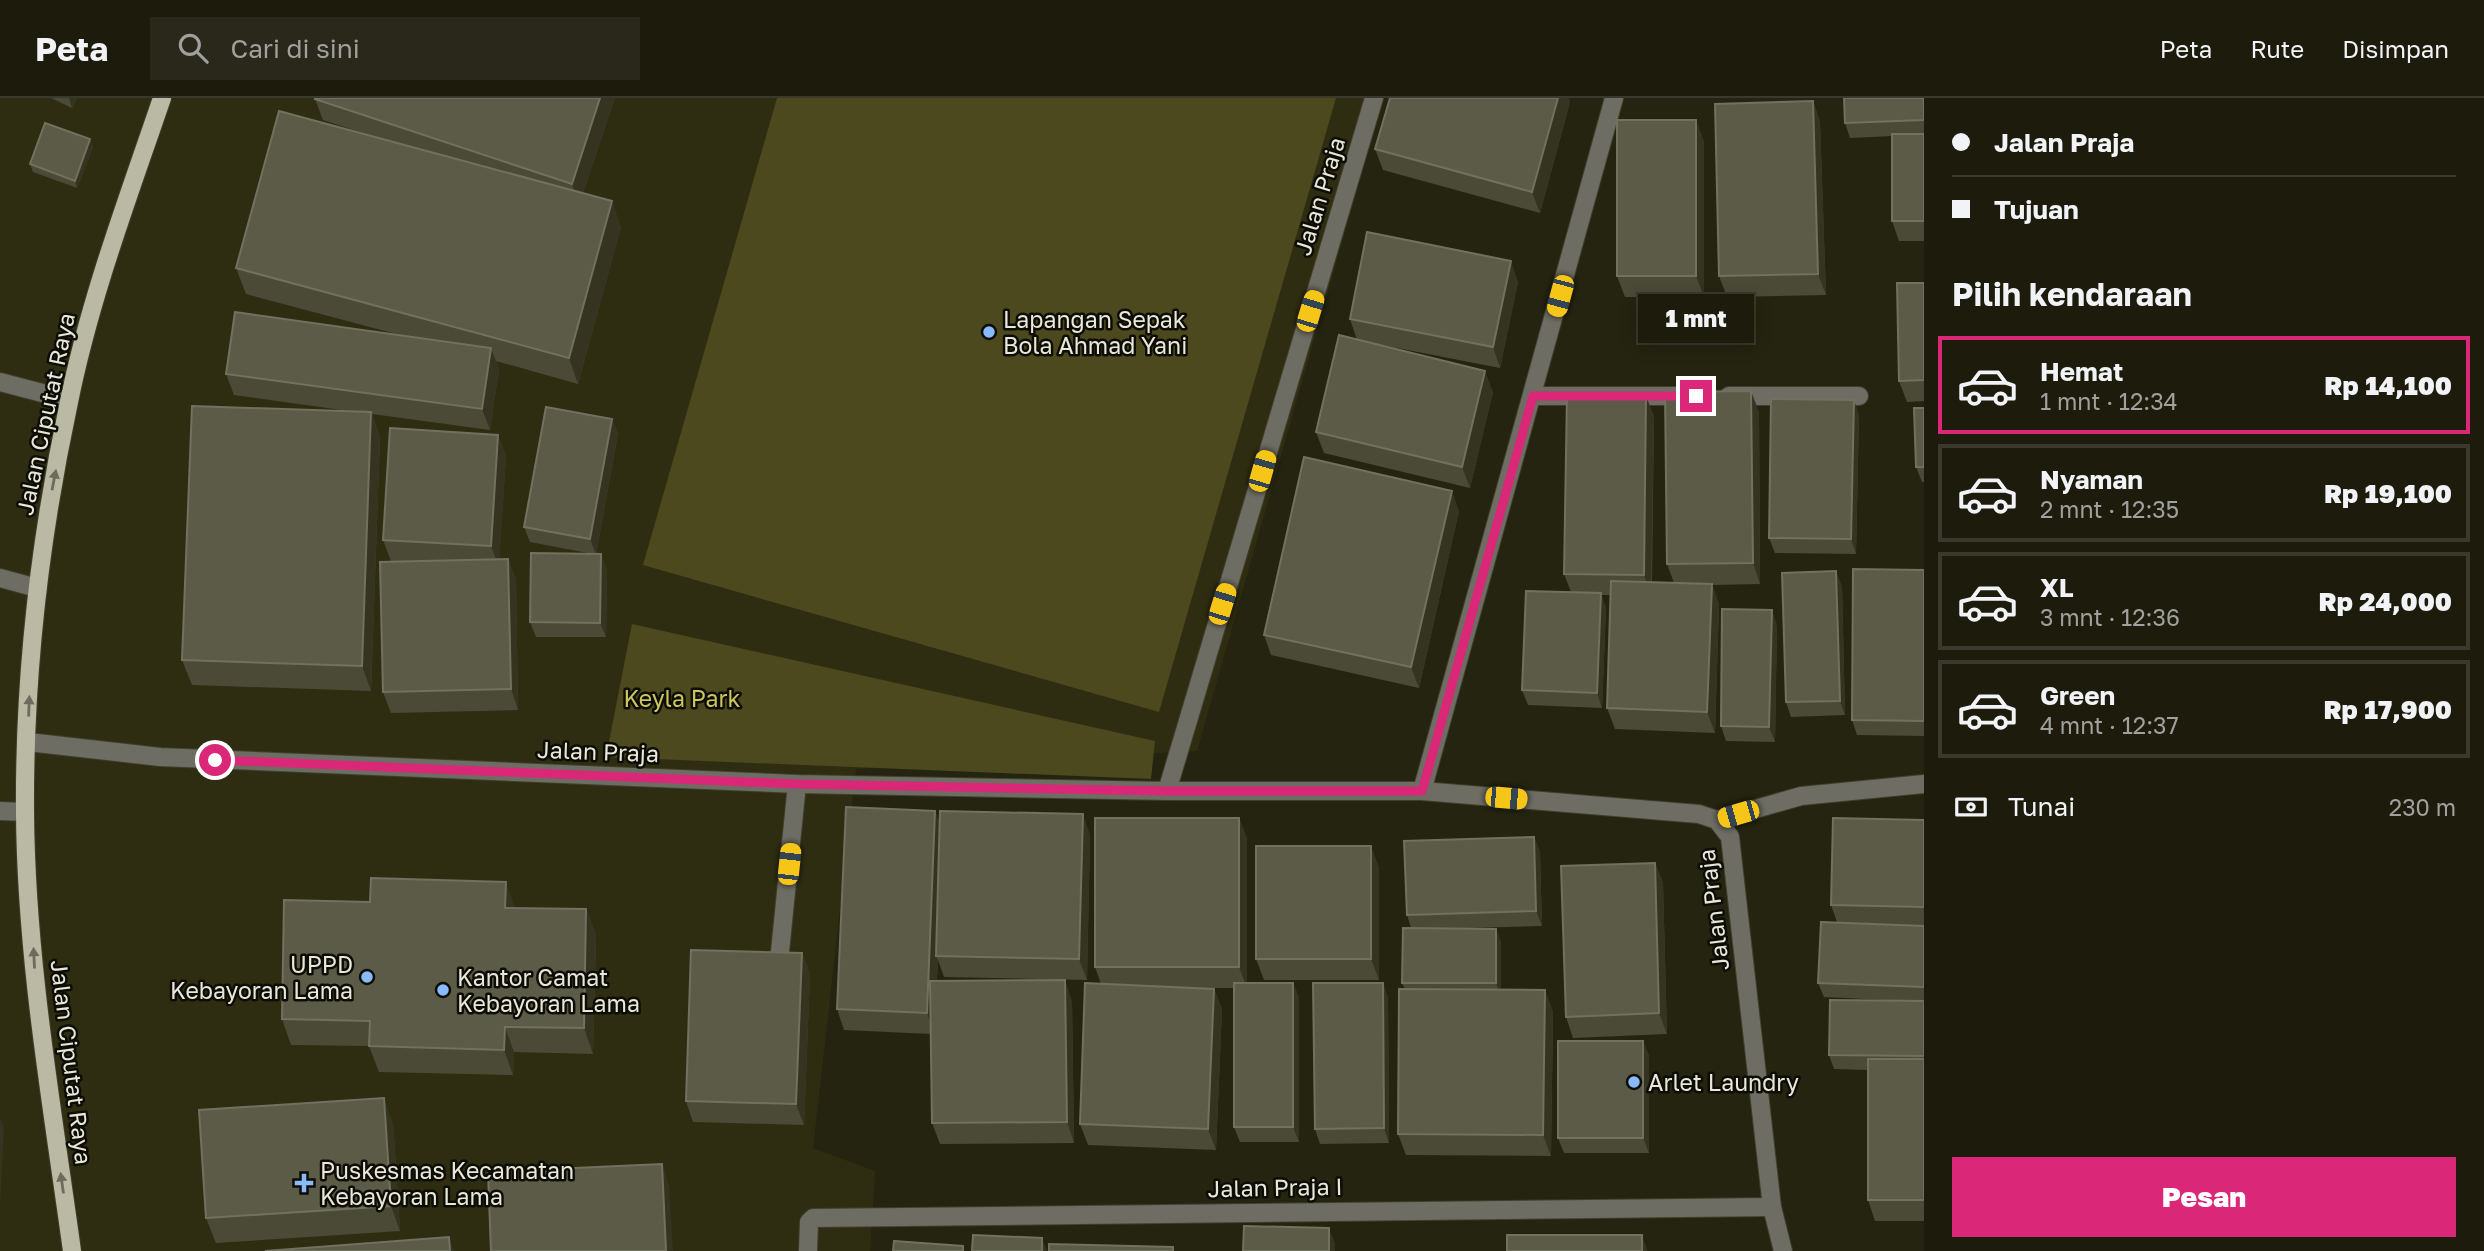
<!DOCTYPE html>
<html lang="id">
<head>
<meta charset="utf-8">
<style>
	:root { --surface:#1c1b0c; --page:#29281a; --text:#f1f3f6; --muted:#a0a19d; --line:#3a392d; --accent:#db2777 }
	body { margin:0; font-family:"Golos Text",sans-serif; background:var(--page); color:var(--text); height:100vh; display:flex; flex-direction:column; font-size:26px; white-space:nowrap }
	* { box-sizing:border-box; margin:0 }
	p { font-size:23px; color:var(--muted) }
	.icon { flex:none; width:38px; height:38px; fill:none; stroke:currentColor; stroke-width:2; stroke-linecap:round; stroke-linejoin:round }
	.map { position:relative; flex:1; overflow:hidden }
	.sheet { display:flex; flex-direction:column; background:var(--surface); width:560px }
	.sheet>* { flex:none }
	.banner { display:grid; align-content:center; height:154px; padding:0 28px; background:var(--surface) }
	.end { position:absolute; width:32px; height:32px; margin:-16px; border:9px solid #db2777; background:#fff; box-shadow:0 0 0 4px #fff }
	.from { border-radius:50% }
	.bubble { position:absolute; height:49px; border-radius:0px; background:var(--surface); box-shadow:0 4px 18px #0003,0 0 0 2px var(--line); font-size:23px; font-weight:800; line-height:49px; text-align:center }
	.car { position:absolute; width:21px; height:42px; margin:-21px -10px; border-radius:9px; box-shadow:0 0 5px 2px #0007; background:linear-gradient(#f5c518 24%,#345 0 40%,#f5c518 0 76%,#345 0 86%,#f5c518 0) }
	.banner b { display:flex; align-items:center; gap:24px; height:66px; font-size:26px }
	.banner b+b { border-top:2px solid var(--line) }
	.banner i { width:18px; height:18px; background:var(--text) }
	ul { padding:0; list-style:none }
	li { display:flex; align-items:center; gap:21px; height:98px; margin:0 14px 10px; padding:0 14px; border:4px solid var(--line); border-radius:0px }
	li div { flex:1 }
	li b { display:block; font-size:26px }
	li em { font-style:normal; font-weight:800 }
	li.selected { border-color:var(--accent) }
	li>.icon { width:63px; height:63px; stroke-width:1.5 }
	h2 { padding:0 28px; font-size:32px; line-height:84px }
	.pay { display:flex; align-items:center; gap:18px; height:77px; padding:0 28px; font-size:26px }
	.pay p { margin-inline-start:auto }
	.primary-button { display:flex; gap:14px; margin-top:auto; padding:14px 28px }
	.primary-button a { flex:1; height:80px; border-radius:0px; background:var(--accent); color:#fff; font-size:28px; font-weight:800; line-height:80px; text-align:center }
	header { display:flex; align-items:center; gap:42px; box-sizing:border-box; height:98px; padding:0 35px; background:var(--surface); border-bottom:2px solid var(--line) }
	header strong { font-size:33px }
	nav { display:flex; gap:38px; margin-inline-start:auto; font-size:24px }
	.search { width:490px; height:63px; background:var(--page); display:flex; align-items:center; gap:18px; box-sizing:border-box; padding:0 24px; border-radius:0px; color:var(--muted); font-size:26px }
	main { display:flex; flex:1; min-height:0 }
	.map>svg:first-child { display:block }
	.built { fill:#2f2d11 }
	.green { fill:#4c491e }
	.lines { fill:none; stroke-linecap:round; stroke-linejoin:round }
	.minor-casing { stroke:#403f2c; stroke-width:20 }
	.major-casing { stroke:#403f2c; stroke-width:20 }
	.minor { stroke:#6e6d63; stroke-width:18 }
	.major { stroke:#b9b9a4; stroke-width:18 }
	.wall { fill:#4b4a36 }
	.shaded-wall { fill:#353420 }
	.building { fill:#5c5b48; stroke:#71715f; stroke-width:2 }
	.oneway { fill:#6c6c5c }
	.route { stroke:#db2777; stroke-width:9 }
	.poi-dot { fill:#88bafc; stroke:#0d0d05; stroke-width:2.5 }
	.labels { text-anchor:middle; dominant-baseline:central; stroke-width:5; stroke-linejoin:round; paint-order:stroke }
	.street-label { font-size:23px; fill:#e7e7da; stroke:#0d0d05 }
	.poi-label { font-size:23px; fill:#e7e7da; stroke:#0d0d05; text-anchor:start }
	.park-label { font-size:23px; fill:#cdc55d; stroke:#0d0d05 }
</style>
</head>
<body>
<header>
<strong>Peta</strong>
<div class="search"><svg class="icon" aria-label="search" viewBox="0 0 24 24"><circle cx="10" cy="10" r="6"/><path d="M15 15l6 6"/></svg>Cari di sini</div>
<nav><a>Peta</a><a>Rute</a><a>Disimpan</a></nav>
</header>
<main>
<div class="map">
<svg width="1924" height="1153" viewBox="0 0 1924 1153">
	<rect width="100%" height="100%" fill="#252410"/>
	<path class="built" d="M0 0H1383L1197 653 856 671 813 1050 875 1073 870 1153H0Z"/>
	<g class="green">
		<path d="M777 0H1336L1159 614 643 467Z"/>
		<path d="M632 526 1155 643 1151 681 606 659Z"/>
	</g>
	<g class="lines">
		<g class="minor-casing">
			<g id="minor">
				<path d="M0 284 69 302"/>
				<path d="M1533 298H1687"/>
				<path d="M1729 298H1859"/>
				<path d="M0 480 37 490"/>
				<path d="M28 644 160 659 797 686 1167 693H1422L1699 716 1717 722 1730 739 1772 1109 1783 1153"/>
				<path d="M1167 693 1374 0"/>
				<path d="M1422 693 1614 0"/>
				<path d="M0 713 25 714"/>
				<path d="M1717 722 1801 698 1924 686"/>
				<path d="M778 873 797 686"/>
				<path d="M808 1153 809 1124 813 1120 1772 1109"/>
			</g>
		</g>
		<g class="major-casing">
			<path id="major" d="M72 1153C52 1007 26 861 25 714 24 576 40 439 69 304 90 200 128 100 162 0"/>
		</g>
		<use href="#minor" class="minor"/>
		<use href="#major" class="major"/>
	</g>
	<g class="wall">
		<path d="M51 0H77L72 10Z"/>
		<path d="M615 0 583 95 621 129 578 286 496 263 499 271 490 332 372 316 380 340 371 593 192 587 182 562 356 314 234 297 226 276 400 237 246 196 236 170 378 40 323 22 315 1Z"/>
		<path d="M1924 0V143H1899L1892 123V38L1850 40 1845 25Z"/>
		<path d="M1813 3 1820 24 1826 197 1727 199 1719 178Z"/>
		<path d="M1570 4 1540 115 1383 72 1375 51Z"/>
		<path d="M1704 43V199H1625L1617 178Z"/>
		<path d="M93 49 77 90 33 74 30 66Z"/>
		<path d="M1518 184 1500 270 1361 243 1493 294 1470 390 1324 355 1316 334 1357 242 1350 221Z"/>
		<path d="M1924 185V303L1907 304 1899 283Z"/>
		<path d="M1646 298 1654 319 1652 484 1674 485 1667 466 1759 314 1760 486 1712 487 1719 507 1715 635 1615 631 1607 610 1611 497H1601L1606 510 1602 610 1528 607 1522 592 1571 494 1564 476Z"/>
		<path d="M1924 310V384H1922L1916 369Z"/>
		<path d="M1859 317 1856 456 1775 455 1769 440Z"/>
		<path d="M612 321 618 336 596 456 607 471 606 539H536L530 524 593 456 530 444 524 429Z"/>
		<path d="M498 337 506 358 499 461H508L516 482 518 612 391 615 383 594 391 463 383 442Z"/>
		<path d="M1459 413 1419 590 1271 557 1264 537Z"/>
		<path d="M1924 472V638L1857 637 1852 622Z"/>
		<path d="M1842 488 1845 617 1791 619 1786 604Z"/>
		<path d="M1777 527 1775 644 1726 643 1721 628Z"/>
		<path d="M935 713 939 724 1090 737 1087 882 944 879 938 862 937 883 1072 903 1074 1045 940 1046 932 1025 931 936 844 932 837 911Z"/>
		<path d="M1239 720 1247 741V885H1293L1299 900V1044H1240L1234 1029V890H1201L1214 891 1222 911 1216 1052 1088 1047 1080 1026 1101 886 1095 869Z"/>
		<path d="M1924 722V1123H1875L1868 1102V972L1834 971 1829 957 1905 903 1824 899 1818 885 1837 824 1831 807Z"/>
		<path d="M1534 739 1540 754 1542 828 1467 830 1496 831 1501 845V892L1553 913 1551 1058 1406 1057 1398 1036 1405 891 1402 885 1411 830 1407 817Z"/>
		<path d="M1655 765 1663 785 1667 936 1573 940 1566 919Z"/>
		<path d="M1379 769V882H1264L1256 861Z"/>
		<path d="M515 810 586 811 596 837 593 956 514 954 513 977 379 974 369 948 291 947 282 921Z"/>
		<path d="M802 855 810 876 804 1027 693 1024 686 1003Z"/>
		<path d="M1383 885 1388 900 1389 1045 1320 1046 1315 1031Z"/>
		<path d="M1643 943 1649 958V1055H1564L1558 1040Z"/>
		<path d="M393 1025 400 1133 216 1145 206 1120Z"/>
	</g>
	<g class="shaded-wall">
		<path d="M69 0H77L72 10Z"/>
		<path d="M600 0H615L579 107 572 86Z"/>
		<path d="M1558 0H1569L1570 4 1540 115 1532 94Z"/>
		<path d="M1813 3 1820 24 1826 197 1818 176Z"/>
		<path d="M1696 22 1704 43V199L1696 178Z"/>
		<path d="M90 41 93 49 77 90 75 83Z"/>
		<path d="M612 103 621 129 578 286 569 260Z"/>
		<path d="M1511 163 1518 184 1500 270 1493 249Z"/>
		<path d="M491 250 499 271 490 332 482 311Z"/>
		<path d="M1485 273 1493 294 1470 390 1462 369Z"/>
		<path d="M1751 293 1759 314 1760 486 1753 465Z"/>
		<path d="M1646 298 1654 319 1651 497 1644 477Z"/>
		<path d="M1854 302 1859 317 1856 456 1851 441Z"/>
		<path d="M371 314 380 340 371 593 362 568Z"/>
		<path d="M612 321 618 336 596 456 590 441Z"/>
		<path d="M498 337 506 358 499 469 491 448Z"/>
		<path d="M1452 393 1459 413 1419 590 1411 569Z"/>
		<path d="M601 456 607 471 606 539 600 525Z"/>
		<path d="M508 461 516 482 518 612 511 591Z"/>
		<path d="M1836 473 1842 488 1845 617 1840 603Z"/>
		<path d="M1712 486 1719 507 1715 635 1707 614Z"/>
		<path d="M1601 495 1606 510 1602 610 1597 595Z"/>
		<path d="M1772 512 1777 527 1775 644 1769 629Z"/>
		<path d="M935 713 943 734 936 858 938 862 934 936 927 915Z"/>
		<path d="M1083 716 1090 737 1087 882 1079 861Z"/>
		<path d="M1239 720 1247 741V890L1239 869Z"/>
		<path d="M1534 739 1540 754 1542 828 1536 813Z"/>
		<path d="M1371 748 1379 769V882L1371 861Z"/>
		<path d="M1655 765 1663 785 1667 936 1659 915Z"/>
		<path d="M506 784 515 809 505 810Z"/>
		<path d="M586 811 596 837 593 956 584 930Z"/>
		<path d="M1496 831 1501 845V900L1496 885Z"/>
		<path d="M802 855 810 876 804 1027 796 1006Z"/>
		<path d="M1065 882 1072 903 1074 1045 1067 1024Z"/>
		<path d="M1293 885 1299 900V1044L1293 1029Z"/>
		<path d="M1383 885 1388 900 1389 1045 1384 1030Z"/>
		<path d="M1214 891 1222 911 1216 1052 1208 1031Z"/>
		<path d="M1545 892 1553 913 1551 1058 1543 1037Z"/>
		<path d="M505 929 514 954 513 977 504 952Z"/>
		<path d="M1643 943 1649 958V1055L1643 1040Z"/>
		<path d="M384 1000 393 1025 400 1133 391 1108Z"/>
		<path d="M0 1019 4 1030 0 1106Z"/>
		<path d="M662 1066 669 1087 673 1153H666Z"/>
		<path d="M1329 1130 1335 1145V1153H1329Z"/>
		<path d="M1642 1137 1647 1151V1153H1642Z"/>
		<path d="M449 1139 454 1153H450Z"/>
		<path d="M1042 1140 1047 1153H1042Z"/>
	</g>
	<g class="building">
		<path d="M315 0H600L572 86 315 1Z"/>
		<path d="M1390 0H1558L1532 94 1375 51Z"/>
		<path d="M1844 0H1924V22L1845 25Z"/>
		<path d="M1813 3 1818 176 1719 178 1715 6Z"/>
		<path d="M279 13 612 103 569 260 236 170Z"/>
		<rect x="1617" y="22" width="79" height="156"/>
		<path d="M45 25 90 41 75 83 30 66Z"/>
		<rect x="1892" y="36" width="32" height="87"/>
		<path d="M1367 134 1511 163 1493 249 1350 221Z"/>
		<path d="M1897 185H1924V282L1899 283Z"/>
		<path d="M235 214 491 250 482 311 226 276Z"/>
		<path d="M1339 237 1485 273 1462 369 1316 334Z"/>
		<path d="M1751 293 1753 465 1667 466 1665 294Z"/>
		<path d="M1567 297 1646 298 1644 477 1564 476Z"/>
		<path d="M1771 301 1854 302 1851 441 1769 440Z"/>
		<path d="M192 308 371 314 362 568 182 562Z"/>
		<path d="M546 309 612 321 590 441 524 429Z"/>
		<path d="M1914 310H1924V369H1916Z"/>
		<path d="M390 330 498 337 491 448 383 442Z"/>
		<path d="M1304 359 1452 393 1411 569 1264 537Z"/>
		<path d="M531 455 601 456 600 525 530 524Z"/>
		<path d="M508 461 511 591 383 594 380 464Z"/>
		<path d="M1853 471 1924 472V623L1852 622Z"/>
		<path d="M1836 473 1840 603 1786 604 1782 475Z"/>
		<path d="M1611 483 1712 486 1707 614 1607 610Z"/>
		<path d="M1526 493 1601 495 1597 595 1522 592Z"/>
		<path d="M1722 511 1772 512 1769 629 1721 628Z"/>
		<path d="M846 709 935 713 927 915 837 911Z"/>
		<path d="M940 713 1083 716 1079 861 936 858Z"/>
		<rect x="1095" y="720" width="144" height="149"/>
		<path d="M1833 720 1924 722V809L1831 807Z"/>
		<path d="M1534 739 1536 813 1407 817 1404 743Z"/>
		<rect x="1256" y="748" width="115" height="113"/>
		<path d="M1655 765 1659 915 1566 919 1561 768Z"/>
		<path d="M371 780 506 784 505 810 586 811 584 930 505 929 504 952 369 948 370 923 282 921 284 802 370 804Z"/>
		<path d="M1821 824 1924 828V889L1818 885Z"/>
		<path d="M1403 830 1496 831V885H1402Z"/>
		<path d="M691 852 802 855 796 1006 686 1003Z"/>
		<path d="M1065 882 1067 1024 932 1025 930 883Z"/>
		<path d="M1085 885 1214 891 1208 1031 1080 1026Z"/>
		<rect x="1234" y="885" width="59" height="144"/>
		<path d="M1313 885H1383L1384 1030 1315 1031Z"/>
		<path d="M1399 891 1545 892 1543 1037 1398 1036Z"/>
		<path d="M1830 902 1924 903V958L1829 957Z"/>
		<rect x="1558" y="943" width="85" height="97"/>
		<rect x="1868" y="961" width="56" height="141"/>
		<path d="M384 1000 391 1108 206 1120 199 1012Z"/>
		<path d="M662 1066 666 1153H491L488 1074Z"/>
		<path d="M1244 1128 1329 1130V1153H1243Z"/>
		<path d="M973 1137 1042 1140V1153H972Z"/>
		<rect x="1507" y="1137" width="135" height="16"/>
		<path d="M449 1139 450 1153H265Z"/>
		<path d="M894 1143 963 1148V1153H893Z"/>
		<path d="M1049 1146 1173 1149V1153H1049Z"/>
	</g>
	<defs><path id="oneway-solid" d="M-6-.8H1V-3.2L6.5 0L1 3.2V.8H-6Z" transform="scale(1.75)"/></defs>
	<g class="oneway">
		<use href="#oneway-solid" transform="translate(54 382) rotate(-79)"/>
		<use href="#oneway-solid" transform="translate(29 608) rotate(-88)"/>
		<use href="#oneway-solid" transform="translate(34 860) rotate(-93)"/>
		<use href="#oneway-solid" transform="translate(62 1085) rotate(-98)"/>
	</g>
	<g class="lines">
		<path class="route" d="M215 662 797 686 1167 693H1422L1533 298H1696"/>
	</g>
	<g class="poi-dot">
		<circle cx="989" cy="234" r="7"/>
		<circle cx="367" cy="879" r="7"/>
		<circle cx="443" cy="892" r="7"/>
		<circle cx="1634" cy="984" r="7"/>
		<path d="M300.5 1074.5h7v7h7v7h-7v7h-7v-7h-7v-7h7z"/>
	</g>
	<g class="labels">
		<g class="street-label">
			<text transform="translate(1319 98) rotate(-73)">Jalan Praja</text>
			<text transform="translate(45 316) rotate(-78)">Jalan Ciputat Raya</text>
			<text transform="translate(598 653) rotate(2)">Jalan Praja</text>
			<text transform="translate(1713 812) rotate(-97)">Jalan Praja</text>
			<text transform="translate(72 964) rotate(83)">Jalan Ciputat Raya</text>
			<text transform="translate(1275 1089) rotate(-1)">Jalan Praja I</text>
		</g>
		<g class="poi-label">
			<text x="1003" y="221">Lapangan Sepak<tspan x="1003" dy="26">Bola Ahmad Yani</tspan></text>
			<text x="353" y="866" text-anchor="end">UPPD<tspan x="353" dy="26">Kebayoran Lama</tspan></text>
			<text x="457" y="879">Kantor Camat<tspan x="457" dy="26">Kebayoran Lama</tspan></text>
			<text x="1648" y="984">Arlet Laundry</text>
			<text x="320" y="1072">Puskesmas Kecamatan<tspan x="320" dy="26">Kebayoran Lama</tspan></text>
		</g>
		<g class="park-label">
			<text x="682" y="600">Keyla Park</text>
		</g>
	</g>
</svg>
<i class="end from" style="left:215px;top:662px"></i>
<i class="end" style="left:1696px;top:298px"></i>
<div class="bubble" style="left:1638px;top:196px;width:116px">1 mnt</div>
<i class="car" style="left:1560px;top:198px;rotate:195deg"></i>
<i class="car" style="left:1310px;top:213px;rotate:17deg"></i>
<i class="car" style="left:1262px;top:373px;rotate:16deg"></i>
<i class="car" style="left:1222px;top:506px;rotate:17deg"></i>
<i class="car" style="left:1506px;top:700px;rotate:95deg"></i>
<i class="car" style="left:1738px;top:716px;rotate:254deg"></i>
<i class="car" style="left:789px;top:766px;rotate:6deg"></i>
</div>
<section class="sheet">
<div class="banner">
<b><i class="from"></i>Jalan Praja</b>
<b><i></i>Tujuan</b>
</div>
<h2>Pilih kendaraan</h2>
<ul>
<li class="selected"><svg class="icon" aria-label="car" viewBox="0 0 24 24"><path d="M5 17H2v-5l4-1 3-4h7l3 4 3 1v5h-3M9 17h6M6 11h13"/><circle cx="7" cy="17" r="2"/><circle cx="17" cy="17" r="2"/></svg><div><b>Hemat</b><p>1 mnt · 12:34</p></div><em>Rp 14,100</em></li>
<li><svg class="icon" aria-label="car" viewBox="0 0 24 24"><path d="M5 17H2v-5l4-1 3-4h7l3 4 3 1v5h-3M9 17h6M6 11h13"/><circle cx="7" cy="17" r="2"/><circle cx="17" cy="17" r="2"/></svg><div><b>Nyaman</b><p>2 mnt · 12:35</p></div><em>Rp 19,100</em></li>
<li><svg class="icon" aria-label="car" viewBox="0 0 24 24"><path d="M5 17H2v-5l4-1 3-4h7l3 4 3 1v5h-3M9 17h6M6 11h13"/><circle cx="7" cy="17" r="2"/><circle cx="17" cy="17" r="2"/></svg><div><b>XL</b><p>3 mnt · 12:36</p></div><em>Rp 24,000</em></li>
<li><svg class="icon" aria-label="car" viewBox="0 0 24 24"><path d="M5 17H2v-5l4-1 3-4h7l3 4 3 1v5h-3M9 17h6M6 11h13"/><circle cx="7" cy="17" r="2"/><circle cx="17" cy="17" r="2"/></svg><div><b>Green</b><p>4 mnt · 12:37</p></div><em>Rp 17,900</em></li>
</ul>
<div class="pay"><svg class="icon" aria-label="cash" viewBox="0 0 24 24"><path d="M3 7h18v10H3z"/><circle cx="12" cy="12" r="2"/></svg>Tunai<p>230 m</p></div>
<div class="primary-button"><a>Pesan</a></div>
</section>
</main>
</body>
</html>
